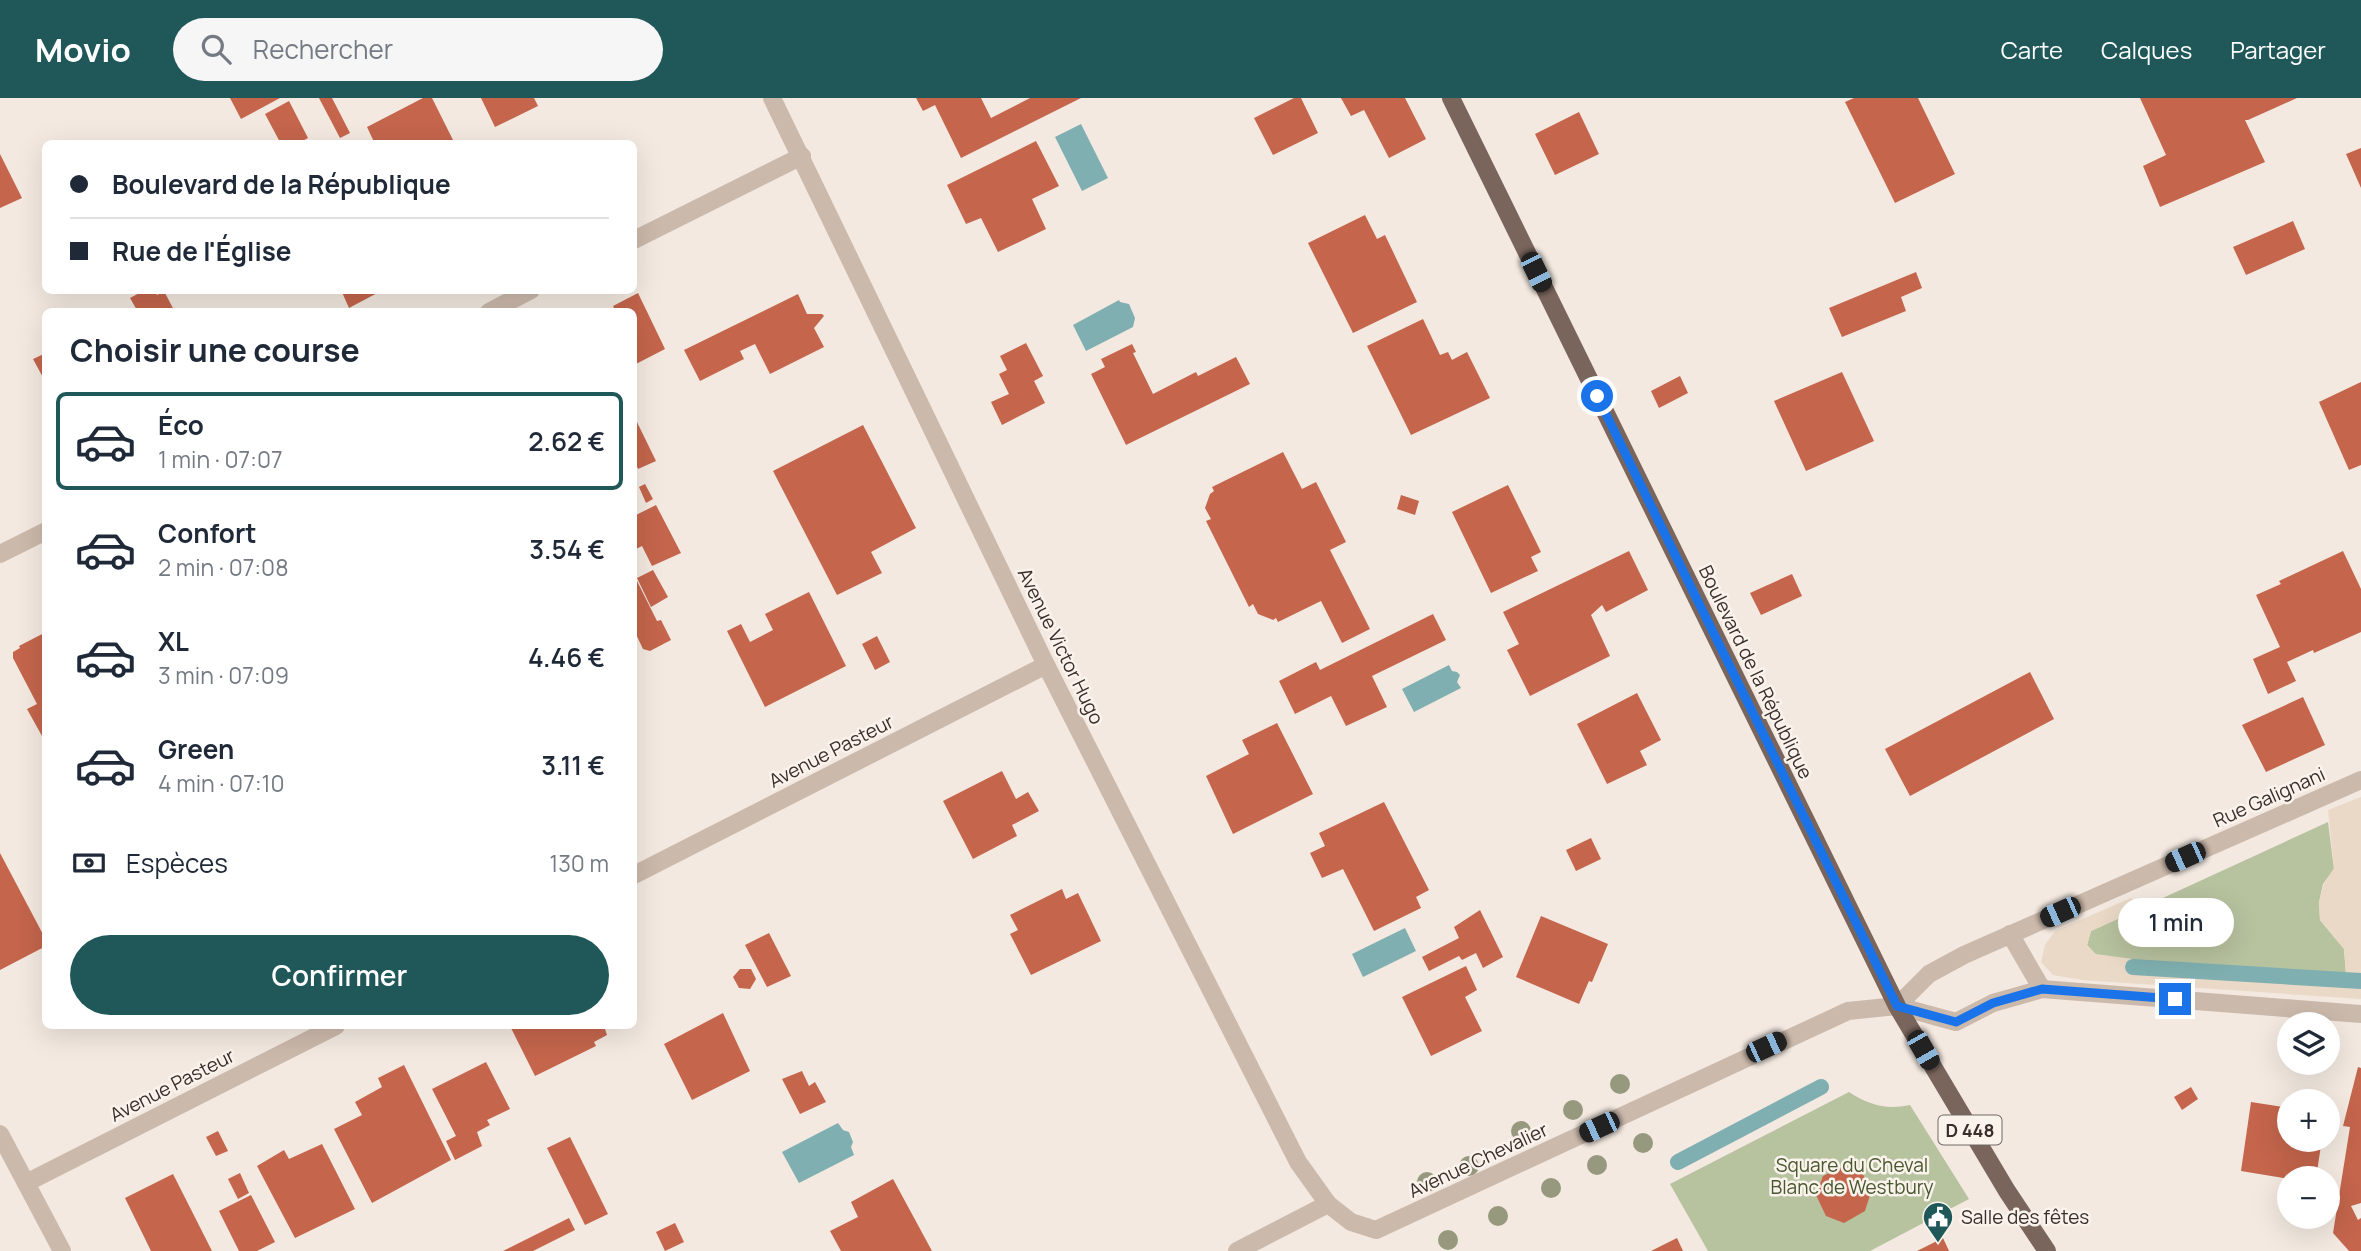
<!DOCTYPE html>
<html lang="fr">
<head>
<meta charset="utf-8">
<style>
	:root { --surface:#fff; --page:#f6f6f7; --text:#1f2937; --muted:#747a83; --line:#e0e1e3; --accent:#20585a }
	body { margin:0; font-family:Manrope,sans-serif; background:var(--page); color:var(--text); height:100vh; display:flex; flex-direction:column; font-size:26px; white-space:nowrap }
	* { box-sizing:border-box; margin:0 }
	p { font-size:23px; color:var(--muted) }
	.icon { flex:none; width:38px; height:38px; fill:none; stroke:currentColor; stroke-width:2; stroke-linecap:round; stroke-linejoin:round }
	.map { position:relative; flex:1; overflow:hidden }
	.side { position:absolute; left:42px; top:210px; width:595px; height:721px; display:flex; flex-direction:column; background:var(--surface); border-radius:10px; box-shadow:0 7px 28px #0002 }
	.side>* { flex:none }
	.banner { position:absolute; left:42px; top:42px; width:595px; height:154px; border-radius:10px; box-shadow:0 7px 28px #0002; display:grid; align-content:center; height:154px; padding:0 28px; background:var(--surface) }
	.tools { position:absolute; left:2277px; top:914px; display:grid; gap:14px }
	.tools a { display:grid; place-items:center; width:63px; height:63px; border-radius:50%; background:var(--surface); box-shadow:0 7px 28px #0002; font-size:35px }
	.end { position:absolute; width:32px; height:32px; margin:-16px; border:9px solid #1a73e8; background:#fff; box-shadow:0 0 0 4px #fff }
	.from { border-radius:50% }
	.bubble { position:absolute; height:49px; border-radius:24px; background:var(--surface); box-shadow:0 7px 28px #0002; font-size:23px; font-weight:600; line-height:49px; text-align:center }
	.car { position:absolute; width:21px; height:42px; margin:-21px -10px; border-radius:9px; box-shadow:0 0 5px 2px #0007; background:linear-gradient(#222 24%,#8ab4d8 0 40%,#222 0 76%,#8ab4d8 0 86%,#222 0) }
	.banner b { display:flex; align-items:center; gap:24px; height:66px; font-size:26px }
	.banner b+b { border-top:2px solid var(--line) }
	.banner i { width:18px; height:18px; background:var(--text) }
	ul { padding:0; list-style:none }
	li { display:flex; align-items:center; gap:21px; height:98px; margin:0 14px 10px; padding:0 14px; border:4px solid transparent; border-radius:10px }
	li div { flex:1 }
	li b { display:block; font-size:26px }
	li em { font-style:normal; font-weight:600 }
	li.active { border-color:var(--accent) }
	li>.icon { width:63px; height:63px; stroke-width:1.5 }
	h2 { padding:0 28px; font-size:32px; line-height:84px }
	.pay { display:flex; align-items:center; gap:18px; height:77px; padding:0 28px; font-size:26px }
	.pay p { margin-inline-start:auto }
	.action { display:flex; gap:14px; margin-top:auto; padding:14px 28px }
	.action a { flex:1; height:80px; border-radius:42px; background:var(--accent); color:#fff; font-size:28px; font-weight:600; line-height:80px; text-align:center }
	header { display:flex; align-items:center; gap:42px; box-sizing:border-box; height:98px; padding:0 35px; background:var(--accent); color:#fff }
	header strong { font-size:33px }
	nav { display:flex; gap:38px; margin-inline-start:auto; font-size:24px }
	.search { width:490px; height:63px; background:var(--page); display:flex; align-items:center; gap:18px; box-sizing:border-box; padding:0 24px; border-radius:38px; color:var(--muted); font-size:26px }
	.map>svg:first-child { display:block }
	.green { fill:#b7c29f }
	.plaza { fill:#ead9c7 }
	.water { fill:#7fafb0 }
	.lines { fill:none; stroke-linecap:round; stroke-linejoin:round }
	.stream { stroke:#7fafb0; stroke-width:16 }
	.building { fill:#c4654c }
	.street { stroke:#cbb9ab; stroke-width:18 }
	.primary { stroke:#7a655c; stroke-width:18 }
	.tree { fill:#96997e }
	.route { stroke:#1a73e8; stroke-width:9 }
	.labels { text-anchor:middle; dominant-baseline:central; stroke-width:5; stroke-linejoin:round; paint-order:stroke }
	.shield { fill:#faf3ec; stroke:#736964; stroke-width:2 }
	.shield-label { font-size:18px; font-weight:bold; fill:#392e2a }
	.street-label { font-size:19px; fill:#392e2a; stroke:#faf3ec }
	.park-label { font-size:19px; fill:#49572e; stroke:#faf3ec }
	.poi-label { font-size:19px; fill:#392e2a; stroke:#faf3ec; text-anchor:start }
</style>
</head>
<body>
<header>
<strong>Movio</strong>
<div class="search"><svg class="icon" aria-label="search" viewBox="0 0 24 24"><circle cx="10" cy="10" r="6"/><path d="M15 15l6 6"/></svg>Rechercher</div>
<nav><a>Carte</a><a>Calques</a><a>Partager</a></nav>
</header>
<div class="map">
<svg width="2361" height="1153" viewBox="0 0 2361 1153">
	<rect width="100%" height="100%" fill="#f3e9e0"/>
	<g class="green">
		<path d="M2328 724 2334 771 2323 786 2319 804 2320 822 2344 851 2347 890 2096 857 2087 847 2091 833Z"/>
		<path d="M1849 994C1869 1007 1886 1012 1910 1007L1969 1101 1870 1153H1708L1670 1086Z"/>
	</g>
	<path class="plaza" d="M2361 699V901L2082 882 2053 877 2041 864 2045 847 2055 833 2131 800 2140 811 2091 833 2087 847 2096 856 2347 890 2344 851 2320 822 2319 804 2324 786 2334 770 2328 712Z"/>
	<g class="water">
		<path d="M1081 26 1108 80 1082 93 1055 39Z"/>
		<path d="M1119 202 1120 204 1129 206 1135 220 1133 229 1086 253 1073 227Z"/>
		<path d="M1449 567 1452 573 1457 574 1460 577 1457 584 1461 590 1414 614 1402 591Z"/>
		<path d="M1405 830 1416 853 1363 879 1352 856Z"/>
		<path d="M838 1025 843 1032 849 1034 853 1044 851 1049 854 1057 799 1085 782 1054Z"/>
	</g>
	<g class="lines">
		<g class="stream">
			<path d="M2133 869 2361 883"/>
			<path d="M1678 1064 1821 989"/>
		</g>
	</g>
	<g class="building">
		<path d="M230 0H280L241 21Z"/>
		<path d="M319 0H332L350 35 340 40Z"/>
		<path d="M423 0H432L455 46H375L367 29Z"/>
		<path d="M481 0H534L538 8 495 29Z"/>
		<path d="M916 0H981L991 20 1030 0H1081L961 60 935 7 923 13Z"/>
		<path d="M1294 0H1301L1318 35 1273 57 1254 20Z"/>
		<path d="M1341 0H1405L1426 41 1389 60 1364 12 1351 18Z"/>
		<path d="M1854 0H1918L1955 76 1895 105 1845 4Z"/>
		<path d="M2140 0H2297L2248 22H2245L2265 64 2160 109 2143 68 2166 57Z"/>
		<path d="M289 3 308 40 297 46H281L265 16Z"/>
		<path d="M1579 14 1599 56 1555 77 1535 36Z"/>
		<path d="M1036 43 1059 88 1032 101 1046 131 998 154 981 120 966 126 947 87Z"/>
		<path d="M2361 50V90L2346 56Z"/>
		<path d="M0 56 22 100 0 110Z"/>
		<path d="M1365 117 1377 141 1385 137 1417 204 1353 235 1308 145Z"/>
		<path d="M2293 123 2305 151 2246 177 2233 149Z"/>
		<path d="M1916 174 1922 190 1901 199 1906 213 1842 239 1829 210Z"/>
		<path d="M145 192H155L157 197 164 193 175 214H138L130 200Z"/>
		<path d="M341 192H383L349 210Z"/>
		<path d="M638 195 665 251 634 267V214H616L613 208Z"/>
		<path d="M798 196 807 216H822L824 218 814 230 824 249 770 276 755 246 740 253 744 261 700 283 684 252Z"/>
		<path d="M1423 221 1440 257 1448 254 1452 262 1467 254 1490 300 1411 337 1367 248Z"/>
		<path d="M1026 245 1043 278 1034 283 1045 305 1002 327 991 304 1009 296 999 276 1007 272 1000 258Z"/>
		<path d="M1132 246 1136 254 1133 255 1153 296 1196 274 1198 278 1236 259 1250 286 1126 347 1091 276 1105 269 1101 261Z"/>
		<path d="M46 255V285L33 261Z"/>
		<path d="M1842 274 1874 343 1806 373 1774 303Z"/>
		<path d="M1680 278 1688 295 1659 310 1651 293Z"/>
		<path d="M2361 284V367L2349 372 2319 304Z"/>
		<path d="M634 318 656 363 638 371 634 362Z"/>
		<path d="M863 327 916 430 871 454 882 475 837 497 773 373Z"/>
		<path d="M1283 354 1302 391 1316 384 1346 444 1330 452 1370 531 1342 545 1321 503 1278 524 1276 520 1273 522 1258 516 1253 506 1249 509 1206 423 1211 421 1205 410 1210 396 1214 393 1212 389Z"/>
		<path d="M645 386 653 401 646 405 639 389Z"/>
		<path d="M1508 387 1541 454 1531 459 1538 473 1491 495 1452 414Z"/>
		<path d="M1401 397 1419 403 1415 417 1397 411Z"/>
		<path d="M656 407 681 455 652 468 642 448 634 452V418Z"/>
		<path d="M1629 453 1648 492 1606 514 1602 507 1591 517 1610 558 1530 598 1507 552 1519 546 1503 514Z"/>
		<path d="M2343 453 2361 491V534L2314 555 2313 552 2287 564 2296 583 2268 596 2253 561 2280 549 2256 497 2281 486 2279 483Z"/>
		<path d="M653 472 668 499 651 509 637 480Z"/>
		<path d="M1792 476 1802 498 1761 517 1750 495Z"/>
		<path d="M634 477 657 523 661 522 671 542 650 553 643 551 634 532Z"/>
		<path d="M809 494 846 568 765 609 727 533 741 526 750 544 773 532 765 516Z"/>
		<path d="M1433 516 1446 542 1372 578 1387 609 1346 628 1331 598 1295 616 1279 583 1316 564 1320 572Z"/>
		<path d="M46 534V636L42 638 27 611 37 606 13 560V554L20 550 19 548Z"/>
		<path d="M877 538 890 564 875 572 862 546Z"/>
		<path d="M2030 574 2054 621 1910 698 1885 651Z"/>
		<path d="M1637 595 1661 642 1640 653 1647 667 1607 686 1577 626Z"/>
		<path d="M2303 599 2325 647 2266 674 2242 627Z"/>
		<path d="M1277 625 1313 696 1233 736 1206 678 1249 656 1242 642Z"/>
		<path d="M1002 673 1016 701 1028 694 1039 713 1012 727 1017 738 973 761 943 703Z"/>
		<path d="M1384 704 1429 792 1416 799 1421 810 1374 833 1343 771 1322 780 1310 755 1325 748 1319 735Z"/>
		<path d="M1591 740 1601 761 1576 773 1566 752Z"/>
		<path d="M0 755 46 842V848L0 872Z"/>
		<path d="M1062 791 1066 801 1078 795 1101 843 1031 877 1010 836 1018 832 1010 817Z"/>
		<path d="M1480 812 1503 859 1483 870 1476 855 1462 862 1459 858 1429 873 1422 859 1459 840 1454 829Z"/>
		<path d="M1541 818 1608 846 1592 884 1589 883 1579 906 1516 879Z"/>
		<path d="M769 835 791 878 767 889 745 847Z"/>
		<path d="M1466 868 1477 892 1465 899 1482 933 1431 958 1402 899Z"/>
		<path d="M740 871H751L756 881 750 891 739 890 733 879Z"/>
		<path d="M723 915 750 973 692 1002 664 946Z"/>
		<path d="M510 928H604L607 937 594 944 596 948 535 978Z"/>
		<path d="M486 964 510 1011 487 1022 490 1027 477 1034 482 1048 455 1062 446 1043 456 1038 432 991Z"/>
		<path d="M404 967 451 1062 372 1105 334 1031 362 1017 355 1004 382 989 378 980Z"/>
		<path d="M2358 969 2361 970V1105L2351 1108 2358 1122 2361 1120V1153H2349L2333 1135 2350 1029 2343 1028Z"/>
		<path d="M802 973 809 988 815 984 826 1004 800 1016 782 981Z"/>
		<path d="M2191 989 2198 1001 2182 1012 2174 999Z"/>
		<path d="M2251 1004 2289 1010V1041H2322L2316 1080 2289 1081 2241 1073Z"/>
		<path d="M218 1033 228 1053 216 1058 206 1039Z"/>
		<path d="M570 1039 608 1116 585 1127 547 1050Z"/>
		<path d="M322 1046 355 1111 295 1140 257 1068 284 1052 289 1061Z"/>
		<path d="M1842 1069 1862 1074 1871 1094 1865 1113 1844 1125 1826 1118 1816 1097 1823 1078Z"/>
		<path d="M240 1075 249 1095 238 1101 228 1081Z"/>
		<path d="M173 1076 212 1153H151L125 1100Z"/>
		<path d="M893 1081 932 1153H841L830 1133 858 1119 851 1104Z"/>
		<path d="M251 1097 275 1144 257 1153H239L219 1113Z"/>
		<path d="M569 1120 575 1132 533 1153H503Z"/>
		<path d="M675 1125 684 1144 665 1153 656 1134Z"/>
		<path d="M1677 1140 1683 1153H1651Z"/>
		<path d="M1943 1140 1949 1153H1917Z"/>
	</g>
	<g class="lines">
		<g class="street">
			<path d="M772 0 1046 567 1298 1064 1328 1106"/>
			<path d="M634 142 802 58"/>
			<path d="M489 214 531 192"/>
			<path d="M0 456 46 433"/>
			<path d="M634 777 1046 567"/>
			<path d="M2010 836 2042 891"/>
			<path d="M1897 908 1929 876 1964 857 2361 682"/>
			<path d="M0 1036 62 1153"/>
			<path d="M26 1085 336 928"/>
			<path d="M1237 1153 1328 1106 1351 1124 1376 1132 1848 913 1897 908 1956 924 1993 905 2042 891 2361 916"/>
		</g>
		<path class="primary" d="M1451 0 1897 908 2007 1093 2047 1153"/>
	</g>
	<g class="tree">
		<circle cx="1620" cy="986" r="10"/>
		<circle cx="1573" cy="1012" r="10"/>
		<circle cx="1521" cy="1033" r="10"/>
		<circle cx="1643" cy="1045" r="10"/>
		<circle cx="1597" cy="1067" r="10"/>
		<circle cx="1469" cy="1068" r="10"/>
		<circle cx="1427" cy="1084" r="10"/>
		<circle cx="1551" cy="1090" r="10"/>
		<circle cx="1498" cy="1118" r="10"/>
		<circle cx="1448" cy="1142" r="10"/>
	</g>
	<g class="lines">
		<path class="route" d="M1597 298 1897 908 1956 924 1993 905 2042 891 2175 901"/>
	</g>
	<defs>
		<g id="civic-pin" transform="scale(1.575)"><path d="M0 17L-7.5 6A9.5 9.5 0 1 1 7.5 6Z" fill="#20585a" stroke="#faf3ec"/><path d="M-.6-6.5H3V-4.5H.6V-3L4-1V1h2V6H-6V1h2V-1L-.6-3ZM-1.2 2.5V6h2.4V2.5Z" fill="#fff"/></g>
	</defs>
	<g fill-rule="evenodd">
		<use href="#civic-pin" x="1938" y="1119"/>
	</g>
	<g class="labels">
		<rect class="shield" x="1938.5" y="1017.5" width="63" height="29" rx="5"/>
		<g class="shield-label">
			<text x="1970" y="1032">D 448</text>
		</g>
		<g class="street-label">
			<text transform="translate(1061 548) rotate(64)">Avenue Victor Hugo</text>
			<text transform="translate(1756 574) rotate(64)">Boulevard de la République</text>
			<text transform="translate(831 653) rotate(-27)">Avenue Pasteur</text>
			<text transform="translate(2269 699) rotate(-24)">Rue Galignani</text>
			<text transform="translate(172 987) rotate(-27)">Avenue Pasteur</text>
			<text transform="translate(1478 1062) rotate(-25)">Avenue Chevalier</text>
		</g>
		<g class="park-label">
			<text x="1852" y="1067">Square du Cheval<tspan x="1852" dy="22">Blanc de Westbury</tspan></text>
		</g>
		<g class="poi-label">
			<text x="1961" y="1119">Salle des fêtes</text>
		</g>
	</g>
</svg>
<div class="tools">
<a><svg class="icon" aria-label="layers" viewBox="0 0 24 24"><path d="M12 4l9 5-9 5-9-5zM3 14l9 5 9-5"/></svg></a>
<a>+</a>
<a>−</a>
</div>
<i class="end from" style="left:1597px;top:298px"></i>
<i class="end" style="left:2175px;top:901px"></i>
<div class="bubble" style="left:2118px;top:800px;width:116px">1 min</div>
<i class="car" style="left:1536px;top:174px;rotate:154deg"></i>
<i class="car" style="left:2185px;top:759px;rotate:246deg"></i>
<i class="car" style="left:2060px;top:814px;rotate:246deg"></i>
<i class="car" style="left:1766px;top:949px;rotate:65deg"></i>
<i class="car" style="left:1923px;top:952px;rotate:150deg"></i>
<i class="car" style="left:1599px;top:1029px;rotate:245deg"></i>
<div class="banner">
<b><i class="from"></i>Boulevard de la République</b>
<b><i></i>Rue de l'Église</b>
</div>
<section class="side">
<h2>Choisir une course</h2>
<ul>
<li class="active"><svg class="icon" aria-label="car" viewBox="0 0 24 24"><path d="M5 17H2v-5l4-1 3-4h7l3 4 3 1v5h-3M9 17h6M6 11h13"/><circle cx="7" cy="17" r="2"/><circle cx="17" cy="17" r="2"/></svg><div><b>Éco</b><p>1 min · 07:07</p></div><em>2.62 €</em></li>
<li><svg class="icon" aria-label="car" viewBox="0 0 24 24"><path d="M5 17H2v-5l4-1 3-4h7l3 4 3 1v5h-3M9 17h6M6 11h13"/><circle cx="7" cy="17" r="2"/><circle cx="17" cy="17" r="2"/></svg><div><b>Confort</b><p>2 min · 07:08</p></div><em>3.54 €</em></li>
<li><svg class="icon" aria-label="car" viewBox="0 0 24 24"><path d="M5 17H2v-5l4-1 3-4h7l3 4 3 1v5h-3M9 17h6M6 11h13"/><circle cx="7" cy="17" r="2"/><circle cx="17" cy="17" r="2"/></svg><div><b>XL</b><p>3 min · 07:09</p></div><em>4.46 €</em></li>
<li><svg class="icon" aria-label="car" viewBox="0 0 24 24"><path d="M5 17H2v-5l4-1 3-4h7l3 4 3 1v5h-3M9 17h6M6 11h13"/><circle cx="7" cy="17" r="2"/><circle cx="17" cy="17" r="2"/></svg><div><b>Green</b><p>4 min · 07:10</p></div><em>3.11 €</em></li>
</ul>
<div class="pay"><svg class="icon" aria-label="cash" viewBox="0 0 24 24"><path d="M3 7h18v10H3z"/><circle cx="12" cy="12" r="2"/></svg>Espèces<p>130 m</p></div>
<div class="action"><a>Confirmer</a></div>
</section>
</div>
</body>
</html>
